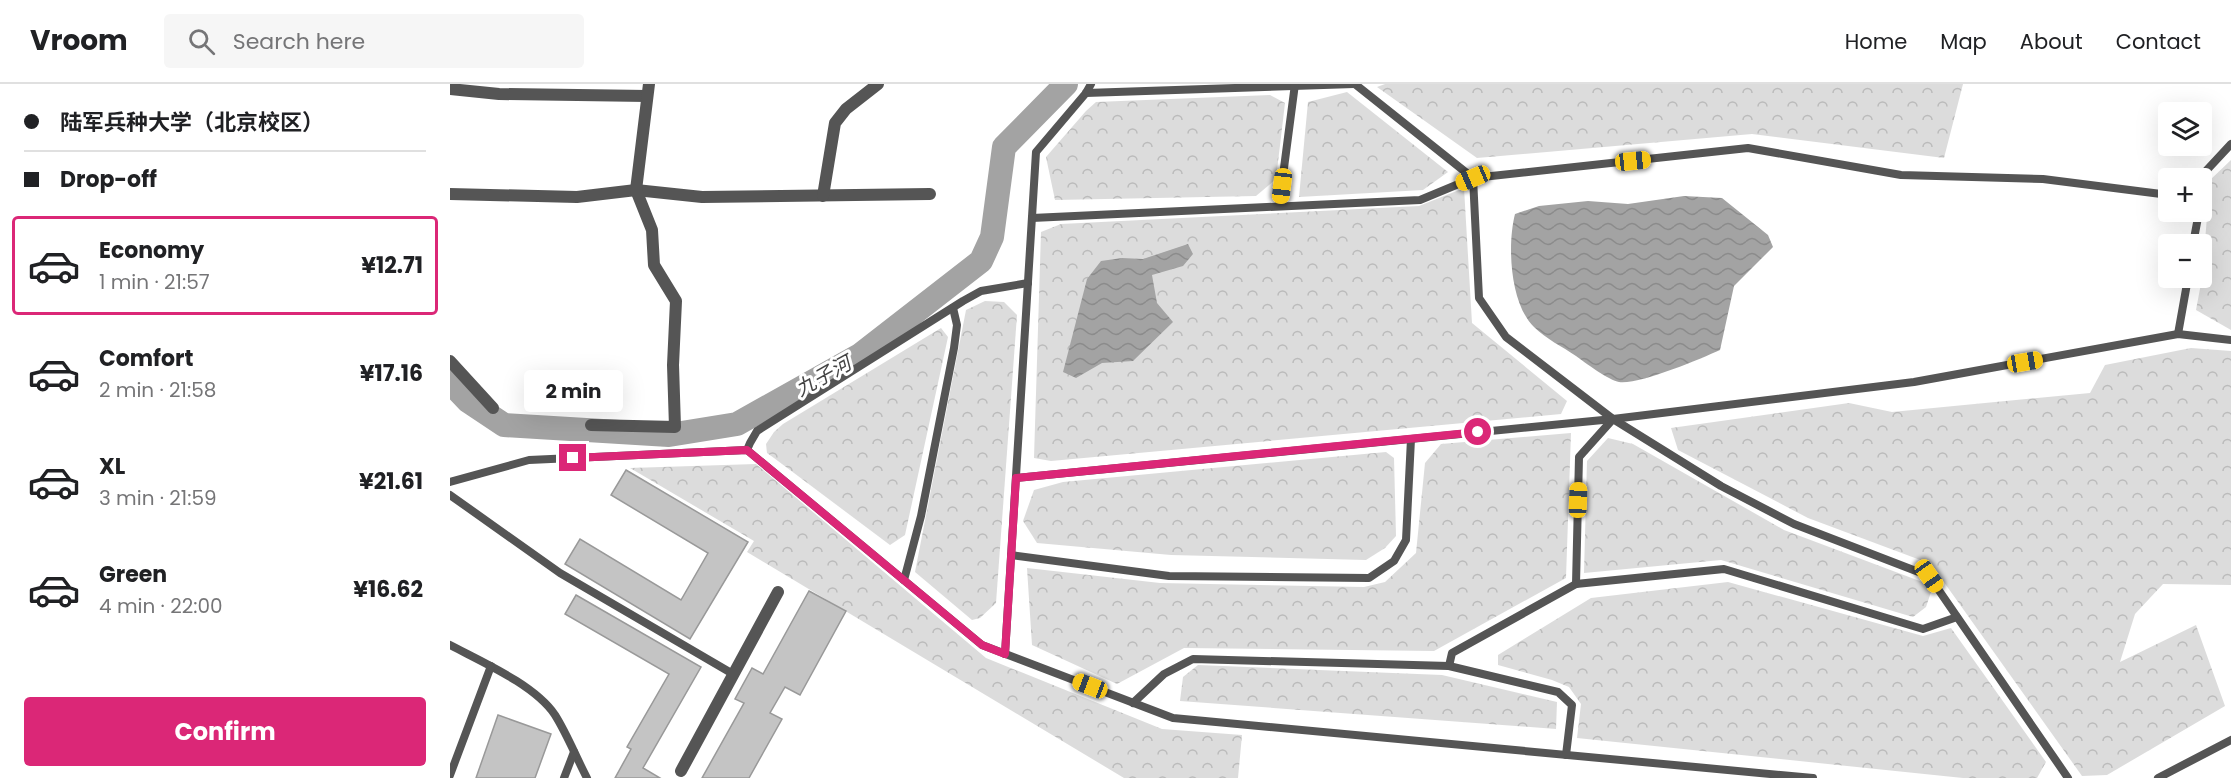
<!DOCTYPE html>
<html lang="en">
<head>
<meta charset="utf-8">
<style>
	:root { --surface:#fff; --page:#f6f6f6; --text:#202124; --muted:#757577; --line:#e0e0e0; --accent:#db2777 }
	body { margin:0; font-family:Poppins,"Noto Sans SC",sans-serif; background:var(--page); color:var(--text); height:100vh; display:flex; flex-direction:column; font-size:22px; white-space:nowrap }
	* { box-sizing:border-box; margin:0 }
	p { font-size:20px; color:var(--muted) }
	.icon { flex:none; width:33px; height:33px; fill:none; stroke:currentColor; stroke-width:2; stroke-linecap:round; stroke-linejoin:round }
	.map { position:relative; flex:1; overflow:hidden }
	.details { display:flex; flex-direction:column; background:var(--surface); width:450px }
	.details>* { flex:none }
	.hud { display:grid; align-content:center; height:132px; padding:0 24px; background:var(--surface) }
	.controls { position:absolute; left:1708px; top:18px; display:grid; gap:12px }
	.controls a { display:grid; place-items:center; width:54px; height:54px; border-radius:6px; background:var(--surface); box-shadow:0 6px 24px #0002; font-size:30px }
	.end { position:absolute; width:27px; height:27px; margin:-14px; border:8px solid #db2777; background:#fff; box-shadow:0 0 0 3px #fff }
	.from { border-radius:50% }
	.bubble { position:absolute; height:42px; border-radius:6px; background:var(--surface); box-shadow:0 6px 24px #0002; font-size:20px; font-weight:700; line-height:42px; text-align:center }
	.car { position:absolute; width:18px; height:36px; margin:-18px -9px; border-radius:8px; box-shadow:0 0 4px 2px #0007; background:linear-gradient(#f5c518 24%,#345 0 40%,#f5c518 0 76%,#345 0 86%,#f5c518 0) }
	.hud b { display:flex; align-items:center; gap:21px; height:57px; font-size:22px }
	.hud b+b { border-top:2px solid var(--line) }
	.hud i { width:15px; height:15px; background:var(--text) }
	ul { padding:0; list-style:none }
	li { display:flex; align-items:center; gap:18px; height:99px; margin:0 12px 9px; padding:0 12px; border:3px solid transparent; border-radius:6px }
	li div { flex:1 }
	li b { display:block; font-size:22px }
	li em { font-style:normal; font-weight:700 }
	li.on { border-color:var(--accent) }
	li>.icon { width:54px; height:54px; stroke-width:1.5 }
	.action { display:flex; gap:12px; margin-top:auto; padding:12px 24px }
	.action a { flex:1; height:69px; border-radius:6px; background:var(--accent); color:#fff; font-size:24px; font-weight:700; line-height:69px; text-align:center }
	header { display:flex; align-items:center; gap:36px; box-sizing:border-box; height:84px; padding:0 30px; background:var(--surface); border-bottom:2px solid var(--line) }
	header strong { font-size:28px }
	nav { display:flex; gap:33px; margin-inline-start:auto; font-size:21px }
	.search { width:420px; height:54px; background:var(--page); display:flex; align-items:center; gap:15px; box-sizing:border-box; padding:0 21px; border-radius:6px; color:var(--muted); font-size:22px }
	main { display:flex; flex:1; min-height:0 }
	.map>svg:first-child { display:block }
	.forest { fill:url(#forest-crowns) }
	.water { fill:url(#water-waves) }
	.lines { fill:none; stroke-linecap:round; stroke-linejoin:round }
	.river { stroke:#a3a3a3; stroke-width:24 }
	.building { fill:#c4c4c4; stroke:#999; stroke-width:1.5 }
	.lane { stroke:#555; stroke-width:8 }
	.street { stroke:#555; stroke-width:12 }
	.route { stroke:#db2777; stroke-width:8 }
	.labels { text-anchor:middle; dominant-baseline:central; stroke-width:6; stroke-linejoin:round; paint-order:stroke }
	.water-label { font-size:20px; font-style:italic; fill:#444; stroke:#fff }
</style>
</head>
<body>
<header>
<strong>Vroom</strong>
<div class="search"><svg class="icon" aria-label="search" viewBox="0 0 24 24"><circle cx="10" cy="10" r="6"/><path d="M15 15l6 6"/></svg>Search here</div>
<nav><a>Home</a><a>Map</a><a>About</a><a>Contact</a></nav>
</header>
<main>
<section class="details">
<div class="hud">
<b><i class="from"></i>陆军兵种大学（北京校区）</b>
<b><i></i>Drop-off</b>
</div>
<ul>
<li class="on"><svg class="icon" aria-label="car" viewBox="0 0 24 24"><path d="M5 17H2v-5l4-1 3-4h7l3 4 3 1v5h-3M9 17h6M6 11h13"/><circle cx="7" cy="17" r="2"/><circle cx="17" cy="17" r="2"/></svg><div><b>Economy</b><p>1 min · 21:57</p></div><em>¥12.71</em></li>
<li><svg class="icon" aria-label="car" viewBox="0 0 24 24"><path d="M5 17H2v-5l4-1 3-4h7l3 4 3 1v5h-3M9 17h6M6 11h13"/><circle cx="7" cy="17" r="2"/><circle cx="17" cy="17" r="2"/></svg><div><b>Comfort</b><p>2 min · 21:58</p></div><em>¥17.16</em></li>
<li><svg class="icon" aria-label="car" viewBox="0 0 24 24"><path d="M5 17H2v-5l4-1 3-4h7l3 4 3 1v5h-3M9 17h6M6 11h13"/><circle cx="7" cy="17" r="2"/><circle cx="17" cy="17" r="2"/></svg><div><b>XL</b><p>3 min · 21:59</p></div><em>¥21.61</em></li>
<li><svg class="icon" aria-label="car" viewBox="0 0 24 24"><path d="M5 17H2v-5l4-1 3-4h7l3 4 3 1v5h-3M9 17h6M6 11h13"/><circle cx="7" cy="17" r="2"/><circle cx="17" cy="17" r="2"/></svg><div><b>Green</b><p>4 min · 22:00</p></div><em>¥16.62</em></li>
</ul>
<div class="action"><a>Confirm</a></div>
</section>
<div class="map">
<svg width="1781" height="694" viewBox="0 0 1781 694">
	<defs>
		<pattern id="forest-crowns" width="20" height="18" patternUnits="userSpaceOnUse" patternTransform="scale(1.5)"><rect width="20" height="18" fill="#dcdcdc"/><path d="M2 6a3 3 0 1 1 6 0M12 15a3 3 0 1 1 6 0" fill="none" stroke="#bbb"/></pattern>
		<pattern id="water-waves" width="16" height="10" patternUnits="userSpaceOnUse" patternTransform="scale(1.5)"><rect width="16" height="10" fill="#a3a3a3"/><path d="M0 5q4-4 8 0t8 0" fill="none" stroke="#8b8b8b"/></pattern>
	</defs>
	<rect width="100%" height="100%" fill="#fff"/>
	<g class="forest">
		<path d="M935 0H1513L1494 74 1302 50 1027 74 927 3Z"/>
		<path d="M897 8 998 88 973 106 849 113 858 18Z"/>
		<path d="M820 11 835 19 826 95 806 112 605 116 596 73 636 27 646 18Z"/>
		<path d="M1781 76V246L1746 226 1752 194 1760 96Z"/>
		<path d="M1014 104 1022 239 1117 317 1111 330 601 377 584 374 591 148 611 140 969 122Z"/>
		<path d="M535 217 554 218 567 231 546 519 530 534 522 536 465 488 516 226Z"/>
		<path d="M491 244 498 253 455 451 440 461 324 374 317 369 316 360 324 348 333 340Z"/>
		<path d="M1741 264 1781 267V501L1713 500 1685 530 1670 578 1746 541 1775 622 1657 691 1632 692 1481 480 1358 434 1228 366 1221 344 1399 319 1442 328 1640 309 1655 281Z"/>
		<path d="M1121 349 1116 494 984 567 734 564 667 600 582 561 577 484 710 499 914 503 935 498 966 469 975 379 991 360Z"/>
		<path d="M1158 354 1183 360 1334 446 1475 499 1481 508 1476 523 1463 533 1271 476 1134 489 1137 377Z"/>
		<path d="M936 368 944 374 946 452 935 464 916 476 721 471 587 459 573 437 584 406 613 398Z"/>
		<path d="M306 380 536 574 712 645 792 651 788 694H674L297 468 304 457 180 384Z"/>
		<path d="M1278 498 1473 552 1501 544 1596 678 1587 694H1513L1127 654 1131 620 1119 603 1102 596 1048 581V571L1141 514Z"/>
		<path d="M748 581 992 591 1107 618 1106 645 730 617 733 593Z"/>
	</g>
	<g class="water">
		<path d="M1234 112 1272 114 1318 151 1323 163 1284 202 1270 266C1250 275 1189 301 1169 298 1160 297 1134 278 1126 272 1113 263 1096 255 1084 243 1060 220 1057 161 1065 130L1089 122 1138 117 1178 120Z"/>
		<path d="M738 160 743 170 733 182 702 191 707 219 723 238 683 277 652 279 626 294 613 288 637 195 651 177 672 174 693 175Z"/>
	</g>
	<g class="lines">
		<path class="river" d="M0 298 18 317 54 341 219 351 287 340 410 271 531 177 542 153 554 63 616 0"/>
	</g>
	<g class="building">
		<path d="M176 386 298 458 240 555 115 480 130 455 231 516 258 469 161 411Z"/>
		<path d="M359 507 396 527 350 611 335 603 320 629 332 635 299 694H252L294 619 285 615 302 584 313 590Z"/>
		<path d="M126 511 251 583 193 684 210 694H165L181 665 177 663 219 590 115 530Z"/>
		<path d="M48 631 101 650 85 694H26Z"/>
	</g>
	<g class="lines">
		<g class="lane">
			<path d="M905 0 1023 94 1029 214 1056 253 1163 335 1271 402 1344 440 1479 492 1618 694"/>
			<path d="M636 9 904 0"/>
			<path d="M1752 106 1755 88 1781 60"/>
			<path d="M829 122 845 0"/>
			<path d="M582 134 970 116 1023 94 1298 64 1451 91 1593 95 1719 111"/>
			<path d="M1743 160 1749 128"/>
			<path d="M1728 250 1738 194"/>
			<path d="M297 366 300 359 307 347 513 217 531 207 578 199"/>
			<path d="M566 394 1163 335 1464 298 1728 250 1781 256"/>
			<path d="M0 398 79 376 297 366 532 561 723 634 1363 694"/>
			<path d="M0 411 110 489 283 590"/>
			<path d="M561 471 719 492 919 494 944 477 956 456 961 355"/>
			<path d="M454 496 471 432 504 264 507 241 503 224"/>
			<path d="M1126 500 1129 373 1163 335"/>
			<path d="M0 561C32 578 85 601 105 631 117 650 126 673 137 694"/>
			<path d="M555 570 586 68 636 9 641 0"/>
			<path d="M999 582 1002 569 1126 500 1274 485 1473 545 1507 533"/>
			<path d="M683 619 714 590 743 575 999 582 1108 608 1122 621 1116 671"/>
			<path d="M0 691 41 582"/>
			<path d="M114 694 124 668"/>
			<path d="M1708 694 1781 656"/>
		</g>
		<g class="street">
			<path d="M0 5 49 10 197 12"/>
			<path d="M0 110 127 113 186 106 252 113 480 110"/>
			<path d="M373 112 385 39 396 25 428 0"/>
			<path d="M0 277 43 324"/>
			<path d="M141 341 225 343 223 281 226 217 204 181 202 146 186 106 199 0"/>
			<path d="M231 687 328 508"/>
		</g>
	</g>
	<g class="lines">
		<path class="route" d="M123 374 297 366 532 561 555 570 566 394 1028 348"/>
	</g>
	<g class="labels">
		<g class="water-label">
			<text transform="translate(373 292) rotate(-29)">九子河</text>
		</g>
	</g>
</svg>
<div class="controls">
<a><svg class="icon" aria-label="layers" viewBox="0 0 24 24"><path d="M12 4l9 5-9 5-9-5zM3 14l9 5 9-5"/></svg></a>
<a>+</a>
<a>−</a>
</div>
<i class="end from" style="left:1028px;top:348px"></i>
<i class="end" style="left:123px;top:374px"></i>
<div class="bubble" style="left:74px;top:286px;width:99px">2 min</div>
<i class="car" style="left:1183px;top:77px;rotate:84deg"></i>
<i class="car" style="left:1023px;top:94px;rotate:247deg"></i>
<i class="car" style="left:832px;top:102px;rotate:187deg"></i>
<i class="car" style="left:1575px;top:278px;rotate:80deg"></i>
<i class="car" style="left:1128px;top:416px;rotate:2deg"></i>
<i class="car" style="left:1479px;top:492px;rotate:145deg"></i>
<i class="car" style="left:640px;top:602px;rotate:291deg"></i>
</div>
</main>
</body>
</html>
